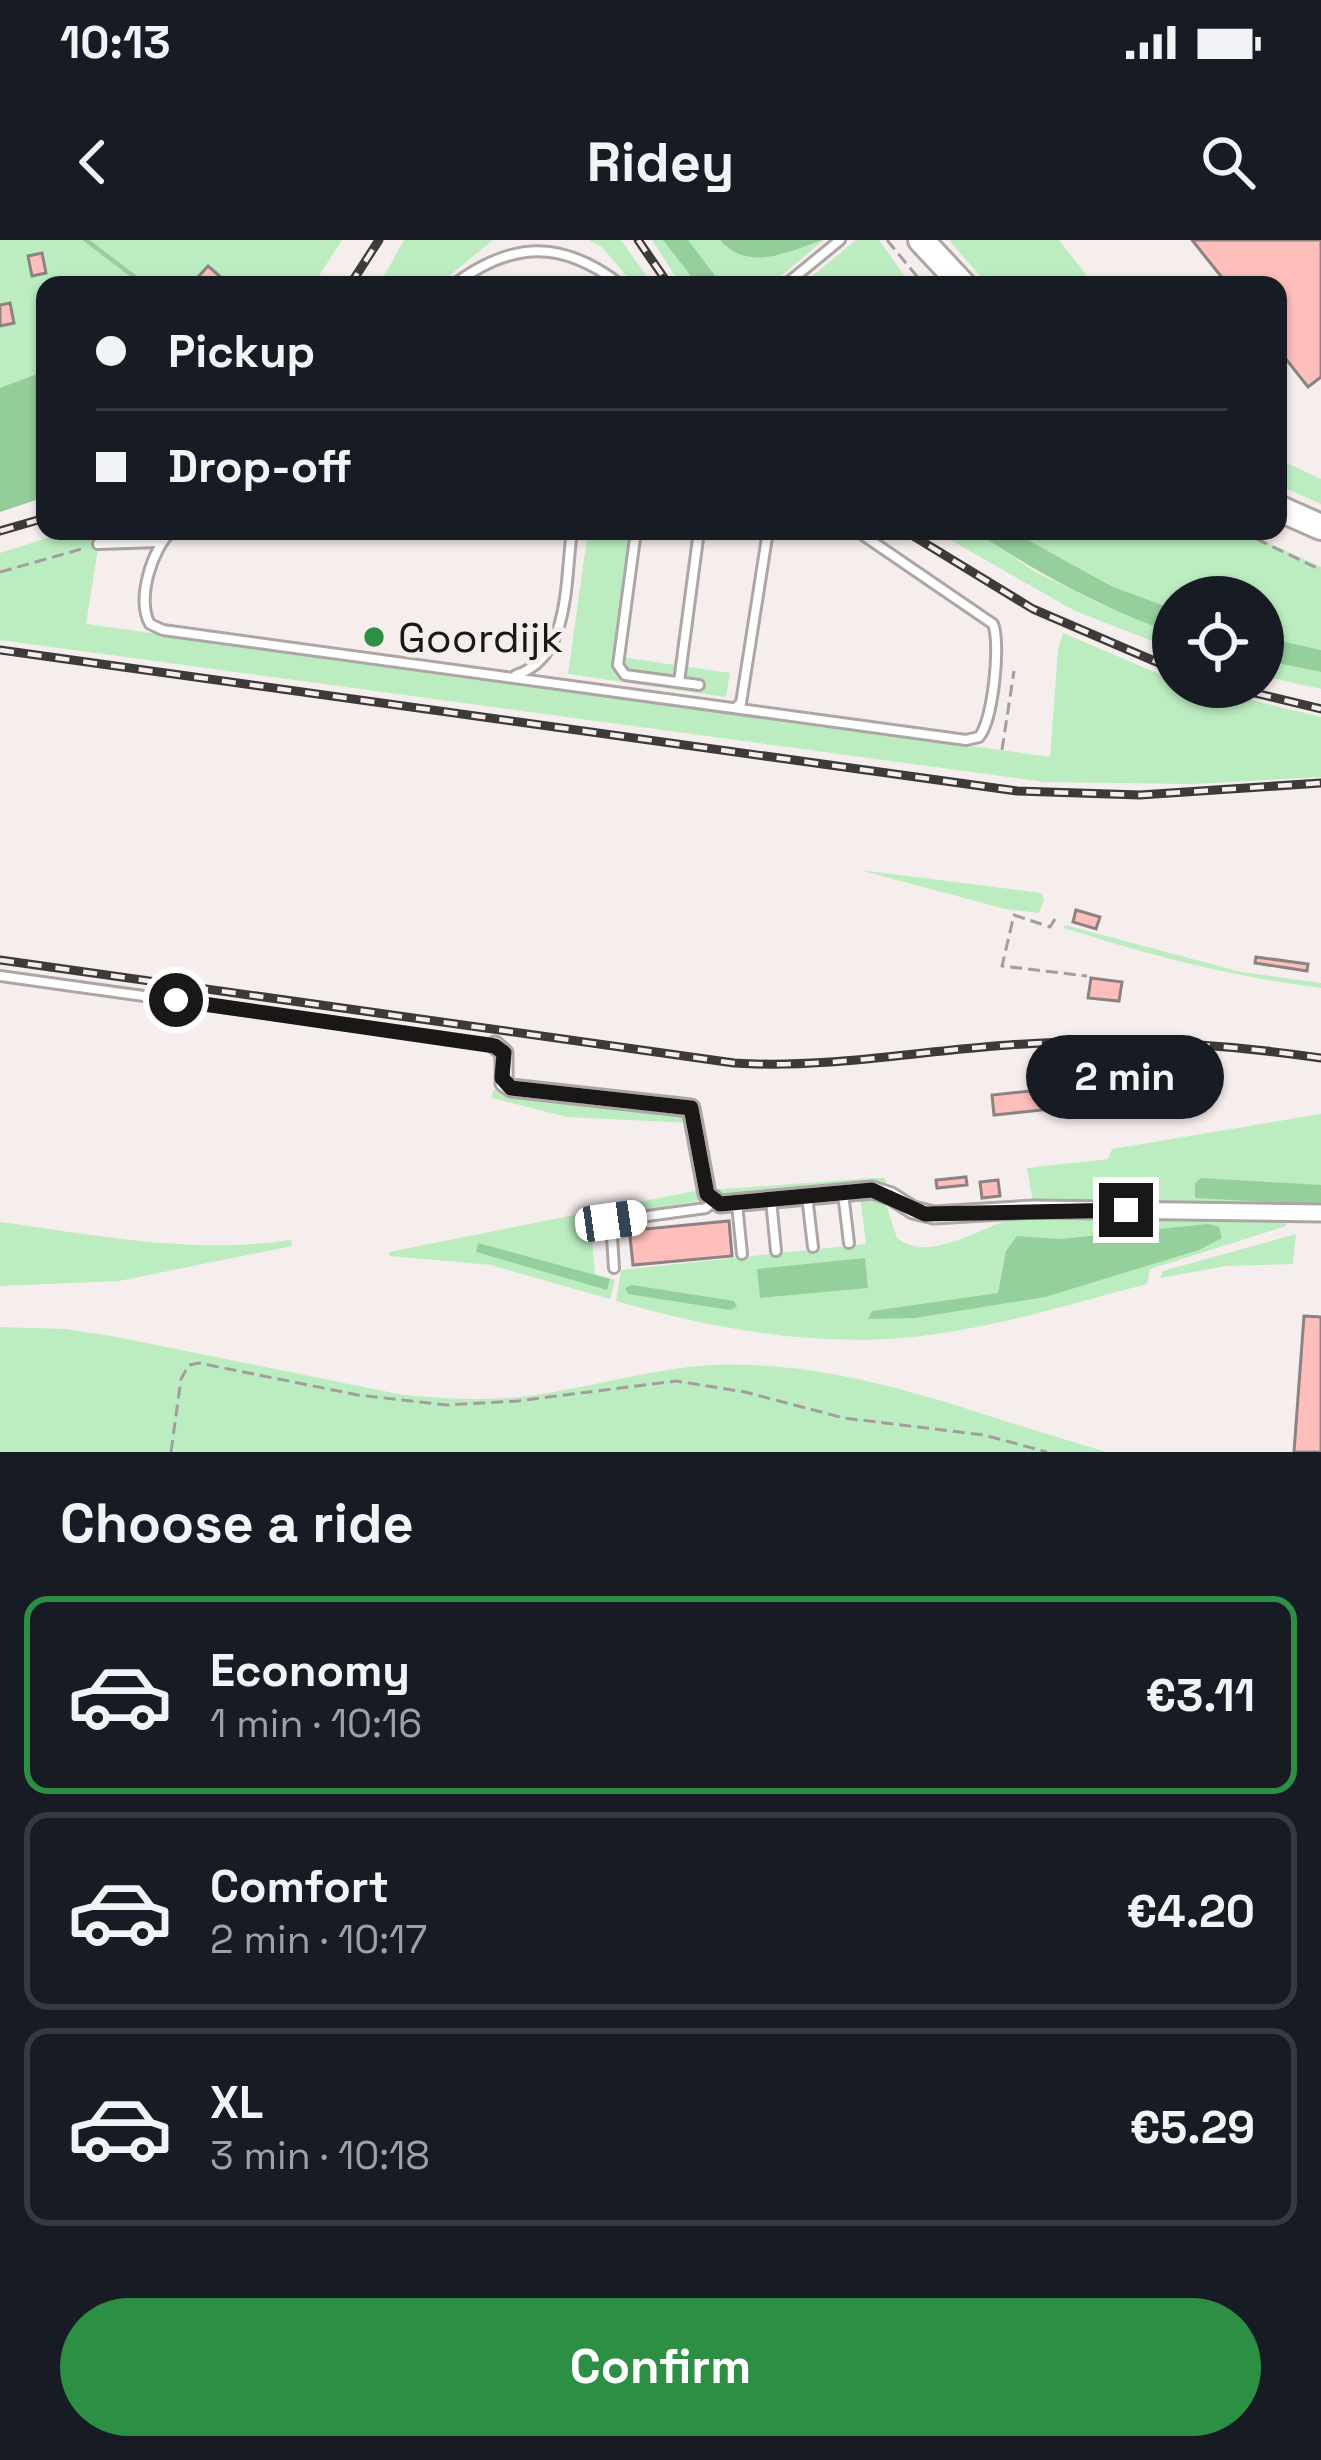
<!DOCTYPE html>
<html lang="en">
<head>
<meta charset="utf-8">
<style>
	:root { --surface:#171b24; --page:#242831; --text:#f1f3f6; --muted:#9ea1a6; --line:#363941; --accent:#2c8f44 }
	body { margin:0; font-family:"Space Grotesk",sans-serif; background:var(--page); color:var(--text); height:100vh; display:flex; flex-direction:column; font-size:45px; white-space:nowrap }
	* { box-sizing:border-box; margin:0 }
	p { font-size:39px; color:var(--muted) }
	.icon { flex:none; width:66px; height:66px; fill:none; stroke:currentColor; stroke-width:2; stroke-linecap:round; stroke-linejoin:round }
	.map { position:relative; height:1212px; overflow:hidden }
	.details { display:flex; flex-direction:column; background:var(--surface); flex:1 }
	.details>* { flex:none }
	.guide { position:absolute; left:36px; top:36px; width:1251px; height:264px; border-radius:24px; box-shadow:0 3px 9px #0004; display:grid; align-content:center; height:264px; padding:0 60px; background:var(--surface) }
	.controls { position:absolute; left:1152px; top:336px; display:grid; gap:24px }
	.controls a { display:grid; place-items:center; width:132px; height:132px; border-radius:50%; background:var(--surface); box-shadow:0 3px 9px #0004; font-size:60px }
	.end { position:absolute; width:54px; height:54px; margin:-27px; border:15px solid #1a1717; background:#fff; box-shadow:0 0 0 6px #fff }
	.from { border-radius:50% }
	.bubble { position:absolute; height:84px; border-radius:42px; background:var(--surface); box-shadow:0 3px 9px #0004; font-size:39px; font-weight:700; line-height:84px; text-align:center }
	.car { position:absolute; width:36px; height:72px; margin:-36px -18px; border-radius:15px; box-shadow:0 0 9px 3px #0007; background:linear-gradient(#fff 24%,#345 0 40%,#fff 0 76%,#345 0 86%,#fff 0) }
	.guide b { display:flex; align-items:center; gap:42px; height:114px; font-size:45px }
	.guide b+b { border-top:3px solid var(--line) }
	.guide i { width:30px; height:30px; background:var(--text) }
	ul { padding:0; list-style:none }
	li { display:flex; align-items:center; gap:36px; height:198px; margin:0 24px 18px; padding:0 36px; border:6px solid var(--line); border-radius:24px }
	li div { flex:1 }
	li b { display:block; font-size:45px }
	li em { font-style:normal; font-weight:700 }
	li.active { border-color:var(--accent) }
	li>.icon { width:108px; height:108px; stroke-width:1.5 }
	h2 { padding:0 60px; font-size:54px; line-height:144px }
	.primary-button { display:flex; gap:24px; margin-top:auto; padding:24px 60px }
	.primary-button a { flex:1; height:138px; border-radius:72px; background:var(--accent); color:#fff; font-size:48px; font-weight:700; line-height:138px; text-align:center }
	.status { display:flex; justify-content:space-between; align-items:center; height:84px; padding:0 60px; background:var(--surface); direction:ltr }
	.status svg { height:33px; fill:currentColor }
	header { display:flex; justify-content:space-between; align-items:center; height:156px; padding:0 60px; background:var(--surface); font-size:54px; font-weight:700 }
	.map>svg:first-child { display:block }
	.green { fill:#bcedc1 }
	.forest { fill:#93cd9a }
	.water { fill:#95cf9c }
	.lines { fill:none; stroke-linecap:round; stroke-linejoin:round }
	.stream { stroke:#95cf9c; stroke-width:4.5 }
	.building { fill:#febebc; stroke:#8b8382; stroke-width:3 }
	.service-casing { stroke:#aea5a5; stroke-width:14 }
	.minor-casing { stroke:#aea5a5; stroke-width:21 }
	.primary-casing { stroke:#aea5a5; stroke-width:30 }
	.path { stroke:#a49d9d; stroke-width:3; stroke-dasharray:12 6; stroke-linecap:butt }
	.service { stroke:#fff; stroke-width:8 }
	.minor { stroke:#fff; stroke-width:15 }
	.primary { stroke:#fff; stroke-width:24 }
	.rail-casing { stroke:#3e3a3a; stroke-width:9 }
	.rail { stroke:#f6eded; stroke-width:4.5; stroke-dasharray:14; stroke-linecap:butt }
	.route { stroke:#1a1717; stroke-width:15 }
	.poi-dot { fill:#2c8f44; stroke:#f6eded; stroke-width:4.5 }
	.labels { text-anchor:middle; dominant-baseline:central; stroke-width:10; stroke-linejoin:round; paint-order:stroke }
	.poi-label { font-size:42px; fill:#1a1717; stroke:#f6eded; text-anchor:start }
</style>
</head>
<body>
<div class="status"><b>10:13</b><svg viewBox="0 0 49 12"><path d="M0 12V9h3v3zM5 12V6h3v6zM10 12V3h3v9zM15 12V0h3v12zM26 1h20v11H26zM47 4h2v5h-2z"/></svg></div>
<header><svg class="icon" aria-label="back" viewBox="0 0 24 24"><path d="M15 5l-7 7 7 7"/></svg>Ridey<svg class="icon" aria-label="search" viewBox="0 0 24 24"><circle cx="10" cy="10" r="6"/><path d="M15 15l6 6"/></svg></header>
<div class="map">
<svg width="1321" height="1212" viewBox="0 0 1321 1212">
	<rect width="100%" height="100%" fill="#f6eded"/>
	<g class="green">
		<path d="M0 0H342L313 45H45V248L0 265Z"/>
		<path d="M404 0H493L438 45H379Z"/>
		<path d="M589 0H621L653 45H634L602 7Z"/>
		<path d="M652 0H720L727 8 779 15 824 0 770 45H681Z"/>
		<path d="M856 0H879L911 45H801Z"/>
		<path d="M949 0H1059L1094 45H988Z"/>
		<path d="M1278 219 1321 239V264L1278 245Z"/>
		<path d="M69 291H110L100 296 86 384 1050 517 1058 410 1063 393 1173 440V447H1198L1321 477V537L1192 544 1045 542 0 400V313Z"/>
		<path d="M588 291H630L614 416 730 433 726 457 568 434Z"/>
		<path d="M935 291H974L1034 331 1098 363 1173 391V409L1075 371Z"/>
		<path d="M1012 291H1244L1321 327V410L1263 397V357H1173V369L1111 346Z"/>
		<path d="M1263 420 1321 432V449L1263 436Z"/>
		<path d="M860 630 1041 653 1044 660 1039 673 1005 669Z"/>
		<path d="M1065 685 1241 732 1321 743V748C1229 736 1152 716 1064 688Z"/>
		<path d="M493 850 677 870 691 883 567 877 492 858Z"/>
		<path d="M1321 874V968L1033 962 1027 928 1108 919 1112 909Z"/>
		<path d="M872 938H885L886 944 722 957 711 950Z"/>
		<path d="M700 950 704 960 590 979 595 1034 615 1040 610 1059 491 1025 390 1016 389 1012Z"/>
		<path d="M860 955 885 961 897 998C932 1026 986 982 1026 975L1287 977 1286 986 1150 1029 1147 1044C1062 1066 975 1094 887 1099 795 1104 704 1086 616 1061L621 1030 866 1004Z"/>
		<path d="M0 982C96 995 194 1015 291 1000L292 1006 119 1041 0 1046Z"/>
		<path d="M1296 994 1293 1024 1226 1026 1160 1038 1163 1031Z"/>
		<path d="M0 1087 66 1089 117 1097 403 1155C449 1159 494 1162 541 1154 597 1146 656 1128 713 1125 851 1119 977 1176 1107 1212H0Z"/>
	</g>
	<g class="forest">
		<path d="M720 0H823C790 11 748 33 720 0Z"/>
		<path d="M45 131V257L0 272V148Z"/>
	</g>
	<g class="water">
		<path d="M663 0H688L722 45H698Z"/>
		<path d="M974 291H1012L1111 346 1173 369V393C1101 368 1037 333 974 291Z"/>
		<path d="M1263 397 1321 410V432L1263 420Z"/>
		<path d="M1201 938 1321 945V965L1195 958V943Z"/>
		<path d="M1208 984 1219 987 1222 998 1199 1010 1045 1057 915 1078 868 1079 872 1071 998 1053 1006 1011 1017 996 1061 999Z"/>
		<path d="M478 1003 610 1039 607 1050 476 1012Z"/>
		<path d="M865 1018 868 1048 760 1058 757 1029Z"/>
		<path d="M632 1045 734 1061 737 1067 730 1070 628 1054 625 1048Z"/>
	</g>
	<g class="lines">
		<path class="stream" d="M86 0 145 45"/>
	</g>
	<g class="building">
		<path d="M1192 0H1321V137L1308 147 1278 109V45H1228Z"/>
		<path d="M42 13 46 33 32 36 28 16Z"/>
		<path d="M208 26 223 39 218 45H206L198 37Z"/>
		<path d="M10 63 14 83 0 86V65Z"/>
		<path d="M1076 670 1100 677 1096 689 1073 682Z"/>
		<path d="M1256 717 1308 724 1307 731 1255 723Z"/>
		<path d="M1091 738 1122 742 1119 761 1088 758Z"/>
		<path d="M1097 844 1099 859H1106V863L994 875 992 855Z"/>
		<path d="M966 937 967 945 937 948 936 940Z"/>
		<path d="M998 940 1000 956 982 958 980 942Z"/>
		<path d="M729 981 732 1016 633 1025 629 987 645 985 646 989Z"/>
		<path d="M1304 1076 1321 1077V1212H1294Z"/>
	</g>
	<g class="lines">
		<g class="service-casing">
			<g id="service">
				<path d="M453 45C513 0 563 0 621 45"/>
				<path d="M785 45 840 0"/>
				<path d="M172 291C152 308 136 360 150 384L163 390 966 500 979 497C993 481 1001 403 993 384L857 291"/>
				<path d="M636 291 618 425 625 435 699 445"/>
				<path d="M98 304 159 302"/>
				<path d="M516 435C571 418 565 339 572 291"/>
				<path d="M679 442 699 291"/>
				<path d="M735 468 741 463 768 291"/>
				<path d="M0 736 495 805"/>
				<path d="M843 953 849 1003"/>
				<path d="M807 956 813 1007"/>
				<path d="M771 960 776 1011"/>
				<path d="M737 964 742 1014"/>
				<path d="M614 1028 611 981 706 968 713 962"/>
			</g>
		</g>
		<g class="minor-casing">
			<path id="minor" d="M495 805 504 813V843L511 848 691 868 707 954 720 964 872 950 891 956 913 970 934 975 1034 969 1321 973"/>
		</g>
		<g class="primary-casing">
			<g id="primary">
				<path d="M921 0 963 45"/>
				<path d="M1278 268 1321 287"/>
			</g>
		</g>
		<g class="path">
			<path d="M887 0 924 45"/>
			<path d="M1240 291 1321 330"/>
			<path d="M0 332 85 308"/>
			<path d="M1002 510 1014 431"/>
			<path d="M1055 679 1050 687 1014 675 1002 726 1087 736"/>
			<path d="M171 1212 181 1139 189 1125 199 1123 358 1155 447 1165 518 1161 676 1141 745 1152 844 1178 984 1195 1047 1212"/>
		</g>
		<use href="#service" class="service"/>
		<use href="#minor" class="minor"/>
		<use href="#primary" class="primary"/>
		<g class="rail-casing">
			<g id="rail">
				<path d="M638 0 669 45"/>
				<path d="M350 45 379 0"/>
				<path d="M0 291 45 278"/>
				<path d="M905 291 1033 369 1173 429"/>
				<path d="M0 410 1017 551 1140 555 1321 543"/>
				<path d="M1230 447 1321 469"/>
				<path d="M0 720 734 823C827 829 917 811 1009 805 1114 797 1217 803 1321 818"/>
			</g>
		</g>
		<use href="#rail" class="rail"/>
	</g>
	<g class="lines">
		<path class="route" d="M176 760 495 806 504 813 502 838 511 848 691 868 707 954 720 964 872 950 925 974 1126 970"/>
	</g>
	<circle class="poi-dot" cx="374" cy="397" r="12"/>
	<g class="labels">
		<g class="poi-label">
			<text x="398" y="397">Goordijk</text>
		</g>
	</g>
</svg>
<div class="controls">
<a><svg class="icon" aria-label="locate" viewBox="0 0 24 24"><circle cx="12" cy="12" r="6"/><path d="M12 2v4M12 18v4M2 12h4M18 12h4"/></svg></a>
</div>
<i class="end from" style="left:176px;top:760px"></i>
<i class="end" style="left:1126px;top:970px"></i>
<div class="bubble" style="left:1026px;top:795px;width:198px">2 min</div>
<i class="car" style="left:611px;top:981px;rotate:82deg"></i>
<div class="guide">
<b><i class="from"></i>Pickup</b>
<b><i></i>Drop-off</b>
</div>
</div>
<section class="details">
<h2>Choose a ride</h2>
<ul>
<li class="active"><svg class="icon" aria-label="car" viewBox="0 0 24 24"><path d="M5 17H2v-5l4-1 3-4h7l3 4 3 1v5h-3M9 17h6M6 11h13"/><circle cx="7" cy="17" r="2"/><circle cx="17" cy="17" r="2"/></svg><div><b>Economy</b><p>1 min · 10:16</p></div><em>€3.11</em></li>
<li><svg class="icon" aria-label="car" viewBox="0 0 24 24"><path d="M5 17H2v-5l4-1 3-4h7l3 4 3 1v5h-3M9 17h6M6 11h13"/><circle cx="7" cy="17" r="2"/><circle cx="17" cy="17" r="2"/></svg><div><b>Comfort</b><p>2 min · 10:17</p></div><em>€4.20</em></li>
<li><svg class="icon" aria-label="car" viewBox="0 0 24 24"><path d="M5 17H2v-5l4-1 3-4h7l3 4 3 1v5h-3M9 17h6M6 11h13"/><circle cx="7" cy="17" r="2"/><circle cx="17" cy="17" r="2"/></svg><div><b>XL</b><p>3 min · 10:18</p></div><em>€5.29</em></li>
</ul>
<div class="primary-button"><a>Confirm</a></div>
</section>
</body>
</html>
